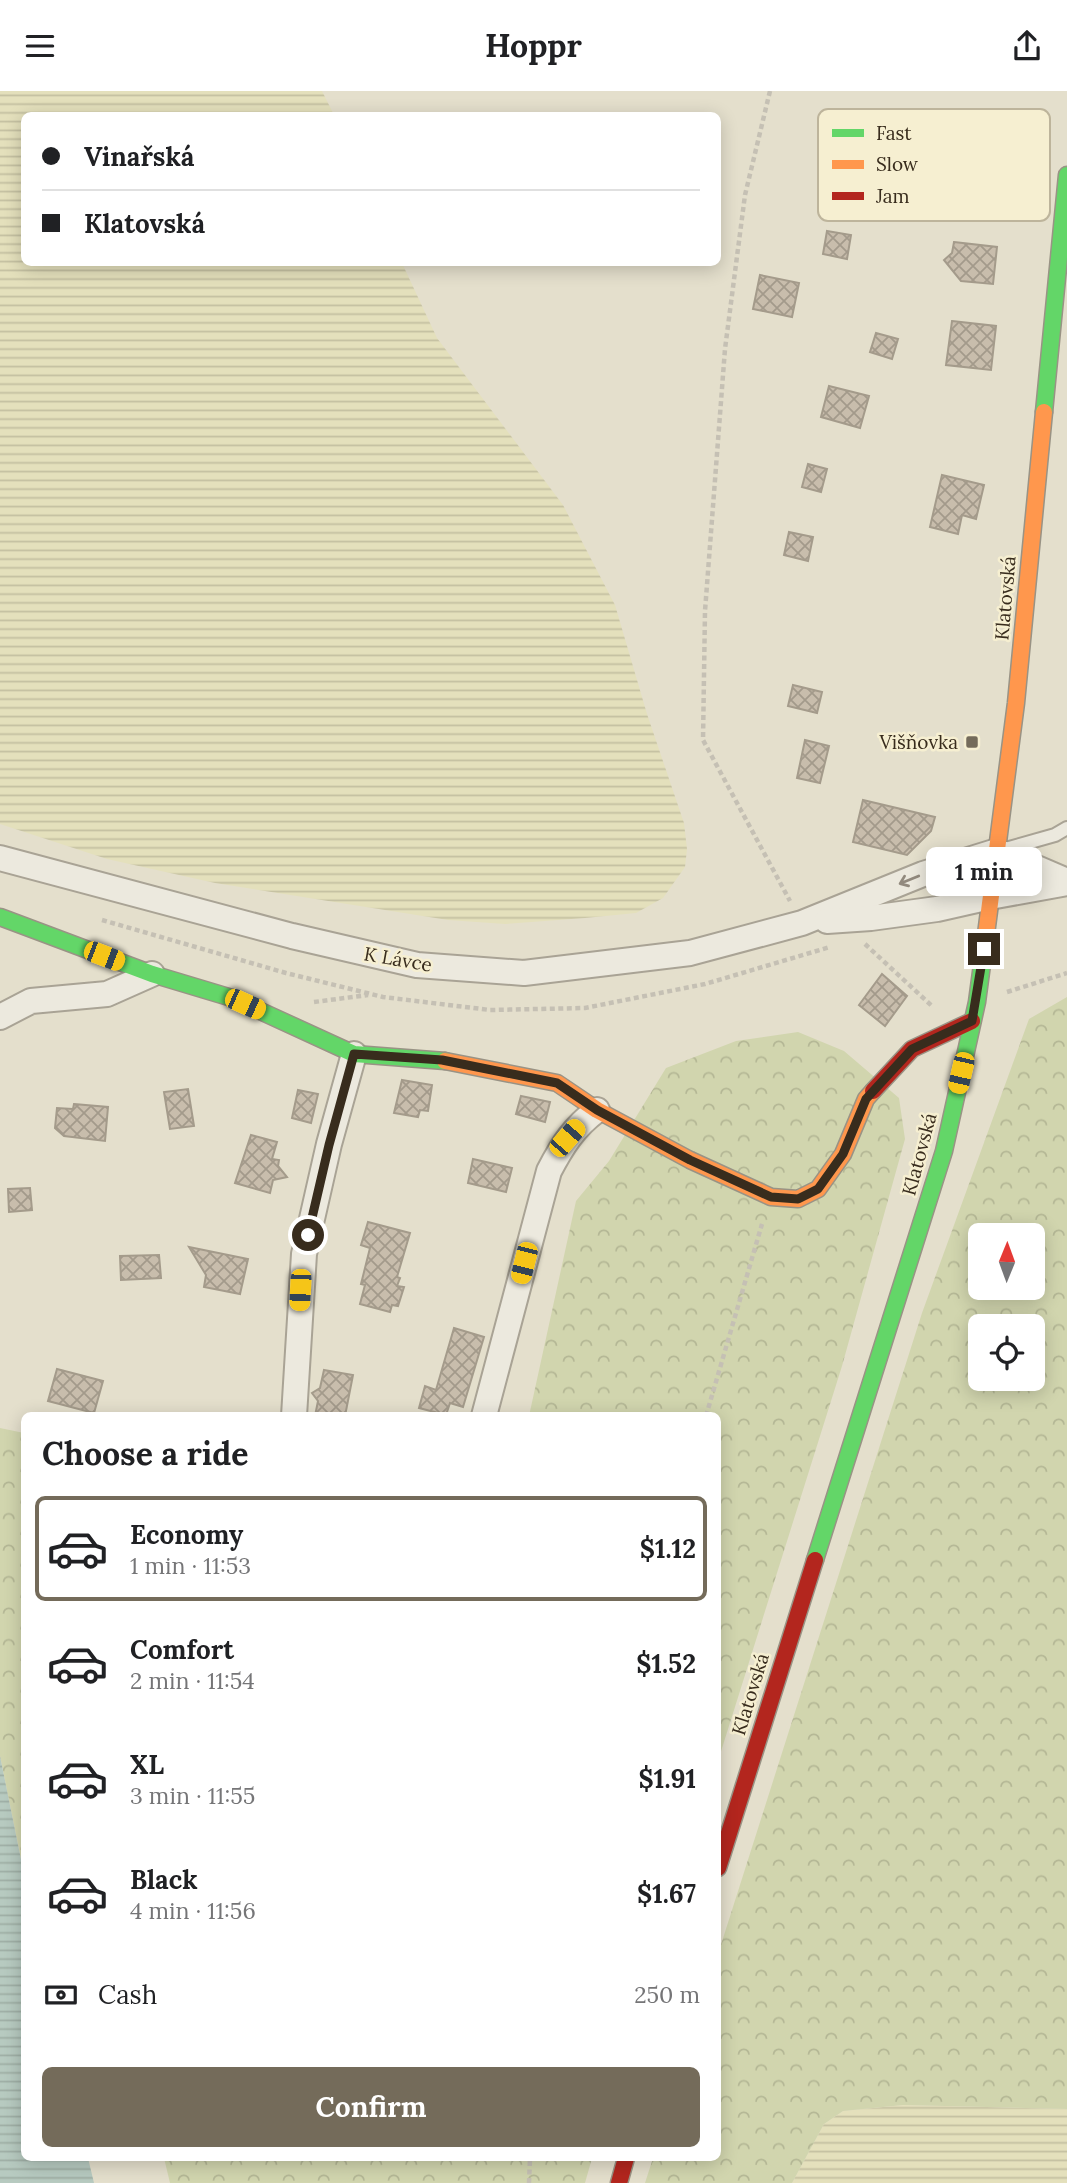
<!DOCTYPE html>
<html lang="en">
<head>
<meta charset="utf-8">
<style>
	:root { --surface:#fff; --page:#f2f2f2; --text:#202124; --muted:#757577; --line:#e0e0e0; --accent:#746b5a }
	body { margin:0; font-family:Lora,serif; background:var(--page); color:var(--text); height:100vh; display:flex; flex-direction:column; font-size:26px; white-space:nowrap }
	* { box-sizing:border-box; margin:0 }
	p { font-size:23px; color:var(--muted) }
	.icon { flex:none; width:38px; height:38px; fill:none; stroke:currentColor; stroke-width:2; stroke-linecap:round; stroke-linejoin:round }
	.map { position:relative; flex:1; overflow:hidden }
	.details { position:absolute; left:21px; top:1321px; width:700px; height:749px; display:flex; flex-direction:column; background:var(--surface); border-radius:10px; box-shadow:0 4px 18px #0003 }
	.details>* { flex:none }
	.top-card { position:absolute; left:21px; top:21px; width:700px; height:154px; border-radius:10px; box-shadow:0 4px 18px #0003; display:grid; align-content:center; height:154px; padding:0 21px; background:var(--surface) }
	.needle { width:46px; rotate:1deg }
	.tools { position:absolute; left:968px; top:1132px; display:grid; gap:14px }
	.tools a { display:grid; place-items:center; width:77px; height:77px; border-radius:10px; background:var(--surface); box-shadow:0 4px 18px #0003; font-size:35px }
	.end { position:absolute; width:32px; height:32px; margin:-16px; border:9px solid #382c1d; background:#fff; box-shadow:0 0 0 4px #fff }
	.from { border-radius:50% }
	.bubble { position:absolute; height:49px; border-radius:10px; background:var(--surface); box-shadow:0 4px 18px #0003; font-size:23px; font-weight:800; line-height:49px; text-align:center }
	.car { position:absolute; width:21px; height:42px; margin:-21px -10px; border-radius:9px; box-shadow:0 0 5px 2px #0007; background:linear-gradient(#f5c518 24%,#345 0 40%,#f5c518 0 76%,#345 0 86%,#f5c518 0) }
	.top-card b { display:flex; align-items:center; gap:24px; height:66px; font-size:26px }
	.top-card b+b { border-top:2px solid var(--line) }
	.top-card i { width:18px; height:18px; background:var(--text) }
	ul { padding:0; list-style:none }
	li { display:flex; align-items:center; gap:21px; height:105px; margin:0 14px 10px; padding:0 7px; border:4px solid transparent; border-radius:10px }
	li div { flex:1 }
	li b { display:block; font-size:26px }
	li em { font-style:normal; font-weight:800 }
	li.active { border-color:var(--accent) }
	li>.icon { width:63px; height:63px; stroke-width:1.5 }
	h2 { padding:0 21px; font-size:32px; line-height:84px }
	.pay { display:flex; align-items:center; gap:18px; height:77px; padding:0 21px; font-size:26px }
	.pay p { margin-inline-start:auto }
	.action { display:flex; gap:14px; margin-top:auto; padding:14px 21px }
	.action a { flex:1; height:80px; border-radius:10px; background:var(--accent); color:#fff; font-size:28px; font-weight:800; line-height:80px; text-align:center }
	header { display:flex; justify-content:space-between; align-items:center; height:91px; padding:0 21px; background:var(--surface); font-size:32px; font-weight:800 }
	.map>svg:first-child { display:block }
	.farmland { fill:url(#farmland-rules) }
	.forest { fill:url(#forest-crowns); fill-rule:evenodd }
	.water { fill:url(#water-rules) }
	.building { fill:url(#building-cross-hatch); stroke:#a49b8b; stroke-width:2 }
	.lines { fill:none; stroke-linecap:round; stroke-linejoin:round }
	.lane-casing { stroke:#a9a395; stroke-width:16 }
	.street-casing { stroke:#a9a395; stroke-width:28 }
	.fast-casing { stroke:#999385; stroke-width:19 }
	.slow-casing { stroke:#999385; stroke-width:19 }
	.jam-casing { stroke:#999385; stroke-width:19 }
	.path { stroke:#c5c0b4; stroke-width:4.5; stroke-dasharray:5 3.5; stroke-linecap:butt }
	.lane { stroke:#ece9de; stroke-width:12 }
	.street { stroke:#ece9de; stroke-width:24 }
	.fast { stroke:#63d668; stroke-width:16 }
	.slow { stroke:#ff974d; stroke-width:16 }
	.jam { stroke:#b3261e; stroke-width:16 }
	.oneway { stroke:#928a7e }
	.route { stroke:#382c1d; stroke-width:9 }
	.poi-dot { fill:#746b5a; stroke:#f6efd1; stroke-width:2.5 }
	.labels { text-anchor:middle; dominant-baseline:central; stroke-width:5; stroke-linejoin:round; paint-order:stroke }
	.street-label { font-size:19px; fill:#382c1d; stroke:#f6efd1 }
	.poi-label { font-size:19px; fill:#382c1d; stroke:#f6efd1; text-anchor:end }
	.key { fill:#f6efd1; stroke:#bdb49b; stroke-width:2 }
	.key-label { font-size:19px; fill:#382c1d }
</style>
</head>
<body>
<header><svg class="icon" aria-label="menu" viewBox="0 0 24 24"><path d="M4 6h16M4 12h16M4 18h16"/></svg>Hoppr<svg class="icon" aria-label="share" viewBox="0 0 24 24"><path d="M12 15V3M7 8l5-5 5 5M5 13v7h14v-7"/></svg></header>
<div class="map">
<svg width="1067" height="2092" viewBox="0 0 1067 2092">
	<defs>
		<pattern id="farmland-rules" width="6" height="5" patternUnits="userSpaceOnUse" patternTransform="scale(1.75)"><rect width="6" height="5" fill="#e4e0bc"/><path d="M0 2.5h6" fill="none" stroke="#c4c0a1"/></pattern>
		<pattern id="forest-crowns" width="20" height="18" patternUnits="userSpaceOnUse" patternTransform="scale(1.75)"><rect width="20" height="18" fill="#d1d5ae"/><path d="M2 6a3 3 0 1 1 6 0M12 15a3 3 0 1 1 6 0" fill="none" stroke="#b4b795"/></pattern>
		<pattern id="water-rules" width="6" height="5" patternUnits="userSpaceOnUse" patternTransform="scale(1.75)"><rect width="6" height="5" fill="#b7cac0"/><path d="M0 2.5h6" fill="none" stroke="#9eaea5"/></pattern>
		<pattern id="building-cross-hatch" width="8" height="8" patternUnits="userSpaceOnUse" patternTransform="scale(1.75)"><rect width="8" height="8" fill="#c8bdac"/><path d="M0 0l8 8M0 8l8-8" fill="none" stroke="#a39a8b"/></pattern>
	</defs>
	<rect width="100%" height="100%" fill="#e4dfcc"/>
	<g class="farmland">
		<path d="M0 0H322L334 24H24V172H402L437 247 563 414 615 514 647 623 684 732 687 758 685 776 663 807 636 822 585 827 505 833 448 829 215 792 107 768 0 733Z"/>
		<path d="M903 2014 1067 2018V2092H792L824 2033 843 2020Z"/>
	</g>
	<g class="forest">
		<path d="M1067 906V2018L903 2014 843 2020 824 2033 792 2092H645L653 2067H718V1863L922 1222 1029 928ZM1032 1144V1197H980V1144ZM980 1236H1032V1288H980Z"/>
		<path d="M798 941 844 960 899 1007 905 1048 842 1275 718 1670V1325H529L576 1110 609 1070 666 977 736 950Z"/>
		<path d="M0 1337 24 1342V1783L0 1665Z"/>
		<path d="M164 2067H592L585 2092H170Z"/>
	</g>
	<path class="water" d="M0 1665 24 1783V2067H88L94 2092H0Z"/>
	<g class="building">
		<path d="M827 140 851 144 847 168 823 163Z"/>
		<path d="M954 151 997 156 993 193 961 190 944 169 952 162Z"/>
		<path d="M760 184 799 192 792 226 753 218Z"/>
		<path d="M952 230 996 235 991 279 946 274Z"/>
		<path d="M876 242 898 248 892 268 870 261Z"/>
		<path d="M829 295 869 305 860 337 821 326Z"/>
		<path d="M808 373 827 378 821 401 802 396Z"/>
		<path d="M942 384 984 394 976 428 962 424 958 443 930 436Z"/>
		<path d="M789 441 813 446 808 470 784 464Z"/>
		<path d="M793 594 822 601 817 622 788 615Z"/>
		<path d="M805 649 829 655 820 692 797 687Z"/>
		<path d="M863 709 935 726 931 740 907 764 853 751Z"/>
		<path d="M882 883 907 905 885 935 859 914Z"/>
		<path d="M402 989 432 994 428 1020 420 1019 418 1026 394 1022Z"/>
		<path d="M188 998 194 1035 170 1038 164 1001Z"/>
		<path d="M298 999 318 1003 311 1032 292 1027Z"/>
		<path d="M521 1005 550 1011 545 1031 516 1023Z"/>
		<path d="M74 1013 108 1016 105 1050 64 1045 55 1037 57 1017 73 1018Z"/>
		<path d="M251 1044 277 1051 272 1068 279 1069 278 1075 287 1086 273 1089 270 1102 235 1092Z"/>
		<path d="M473 1068 512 1077 506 1101 468 1092Z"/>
		<path d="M30 1097 32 1119 9 1121 8 1098Z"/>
		<path d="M368 1131 410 1142 397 1186 400 1187 397 1195 404 1196 398 1215 392 1214 390 1221 360 1213 365 1194 361 1193 370 1157 361 1154Z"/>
		<path d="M189 1156 248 1168 240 1203 204 1196 206 1184Z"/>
		<path d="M159 1164 161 1187 121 1189 120 1165Z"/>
		<path d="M454 1237 484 1246 463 1316 450 1312 446 1324 419 1317 425 1295 436 1299Z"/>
		<path d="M57 1278 103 1290 94 1322 48 1310Z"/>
		<path d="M324 1279 353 1284 345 1325H315L318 1310 312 1302 320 1297Z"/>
	</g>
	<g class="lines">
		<g class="lane-casing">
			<path id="lane" d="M1002 759 1055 744 1067 737"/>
		</g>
		<g class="street-casing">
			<g id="street">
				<path d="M0 767 292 845 417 874 524 882 690 862 802 832 923 783 997 760 1067 790"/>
				<path d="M827 830 871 827 937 818 990 806 1067 792"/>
				<path d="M0 926 31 910 107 903 152 883"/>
				<path d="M294 1325 304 1163 329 1053 354 963"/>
				<path d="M484 1325 549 1080C562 1055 574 1036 597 1019"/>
			</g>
		</g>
		<g class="fast-casing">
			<g id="fast">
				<path d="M1044 321 1067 84"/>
				<path d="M0 826 152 883 232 907 354 963 445 970"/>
				<path d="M815 1469 944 1060 977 911 985 851"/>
			</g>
		</g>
		<g class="slow-casing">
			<g id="slow">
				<path d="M985 851 1016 612 1044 321"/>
				<path d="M445 970 557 992 597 1019 690 1069 771 1106 798 1108 818 1098 843 1063 866 1008 873 1000"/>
			</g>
		</g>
		<g class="jam-casing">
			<g id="jam">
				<path d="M873 1000 912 958 972 930"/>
				<path d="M718 1777 815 1469"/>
				<path d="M619 2092 626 2067"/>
			</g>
		</g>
		<g class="path">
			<path d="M770 0 745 104 725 258 705 520 703 649 790 810"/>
			<path d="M102 829 286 882 383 906 490 919 585 917 705 893 830 856"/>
			<path d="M865 853 933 916"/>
			<path d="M1007 901 1067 882"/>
			<path d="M314 911 368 904"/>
			<path d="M706 1325 762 1133"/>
			<path d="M529 2092 530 2067"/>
		</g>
		<use href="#lane" class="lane"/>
		<use href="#street" class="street"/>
		<use href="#fast" class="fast"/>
		<use href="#slow" class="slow"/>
		<use href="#jam" class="jam"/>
	</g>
	<defs><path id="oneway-shaft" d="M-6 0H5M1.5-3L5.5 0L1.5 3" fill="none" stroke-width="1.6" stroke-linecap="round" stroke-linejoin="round" transform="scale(1.75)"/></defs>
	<use class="oneway" href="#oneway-shaft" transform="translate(909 789) rotate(158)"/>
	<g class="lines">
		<path class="route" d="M308 1144 329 1054 354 963 442 969 557 992 597 1019 690 1069 771 1106 798 1108 818 1098 843 1063 866 1008 912 958 972 930 984 858"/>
	</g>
	<rect class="poi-dot" x="965" y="644" width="14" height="14" rx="3.5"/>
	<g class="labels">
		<g class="street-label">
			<text transform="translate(1005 507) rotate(-85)">Klatovská</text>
			<text transform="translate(398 868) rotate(10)">K Lávce</text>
			<text transform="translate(919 1063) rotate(-75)">Klatovská</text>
			<text transform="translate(750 1603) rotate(-73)">Klatovská</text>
		</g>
		<g class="poi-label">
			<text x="958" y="651">Višňovka</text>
		</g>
	</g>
	<rect x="818" y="18" width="232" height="112" rx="10" class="key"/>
	<rect x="832" y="38" width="32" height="8" fill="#63d668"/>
	<rect x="832" y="69" width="32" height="9" fill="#ff974d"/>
	<rect x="832" y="101" width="32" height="8" fill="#b3261e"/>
	<g class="key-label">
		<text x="876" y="49">Fast</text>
		<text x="876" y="80">Slow</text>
		<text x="876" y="112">Jam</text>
	</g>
</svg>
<div class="tools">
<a><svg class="needle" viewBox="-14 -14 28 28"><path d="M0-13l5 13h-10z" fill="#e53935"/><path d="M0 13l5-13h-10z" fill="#757577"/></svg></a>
<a><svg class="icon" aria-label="locate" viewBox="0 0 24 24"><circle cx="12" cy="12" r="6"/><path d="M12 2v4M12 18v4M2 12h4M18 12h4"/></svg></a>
</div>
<i class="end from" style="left:308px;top:1144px"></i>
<i class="end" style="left:984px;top:858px"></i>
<div class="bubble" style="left:926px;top:756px;width:116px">1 min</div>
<i class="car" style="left:104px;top:865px;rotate:111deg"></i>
<i class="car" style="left:245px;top:913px;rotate:114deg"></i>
<i class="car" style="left:961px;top:982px;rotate:193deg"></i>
<i class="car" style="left:567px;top:1047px;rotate:41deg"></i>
<i class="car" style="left:524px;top:1172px;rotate:194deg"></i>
<i class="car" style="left:300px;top:1199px;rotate:183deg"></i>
<div class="top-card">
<b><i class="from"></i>Vinařská</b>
<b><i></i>Klatovská</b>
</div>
<section class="details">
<h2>Choose a ride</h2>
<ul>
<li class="active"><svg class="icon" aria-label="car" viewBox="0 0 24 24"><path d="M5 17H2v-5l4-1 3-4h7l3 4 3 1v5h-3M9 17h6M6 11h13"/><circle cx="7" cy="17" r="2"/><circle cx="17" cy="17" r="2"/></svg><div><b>Economy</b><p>1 min · 11:53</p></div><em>$1.12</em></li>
<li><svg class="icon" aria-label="car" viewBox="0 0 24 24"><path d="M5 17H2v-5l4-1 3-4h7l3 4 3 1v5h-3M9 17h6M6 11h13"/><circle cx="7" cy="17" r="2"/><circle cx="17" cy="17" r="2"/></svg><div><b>Comfort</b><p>2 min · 11:54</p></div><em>$1.52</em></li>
<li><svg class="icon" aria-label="car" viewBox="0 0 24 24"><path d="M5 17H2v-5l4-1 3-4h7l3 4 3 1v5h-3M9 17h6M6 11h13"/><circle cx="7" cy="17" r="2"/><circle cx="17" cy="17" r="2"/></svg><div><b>XL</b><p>3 min · 11:55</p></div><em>$1.91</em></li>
<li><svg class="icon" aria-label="car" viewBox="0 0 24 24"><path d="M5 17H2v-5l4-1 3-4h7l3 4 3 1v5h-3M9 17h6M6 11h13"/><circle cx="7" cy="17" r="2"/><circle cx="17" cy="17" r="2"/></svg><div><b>Black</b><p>4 min · 11:56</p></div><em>$1.67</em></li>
</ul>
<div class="pay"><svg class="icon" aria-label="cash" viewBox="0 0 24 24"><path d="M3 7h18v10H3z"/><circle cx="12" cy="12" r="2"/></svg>Cash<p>250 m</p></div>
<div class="action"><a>Confirm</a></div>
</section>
</div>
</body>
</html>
